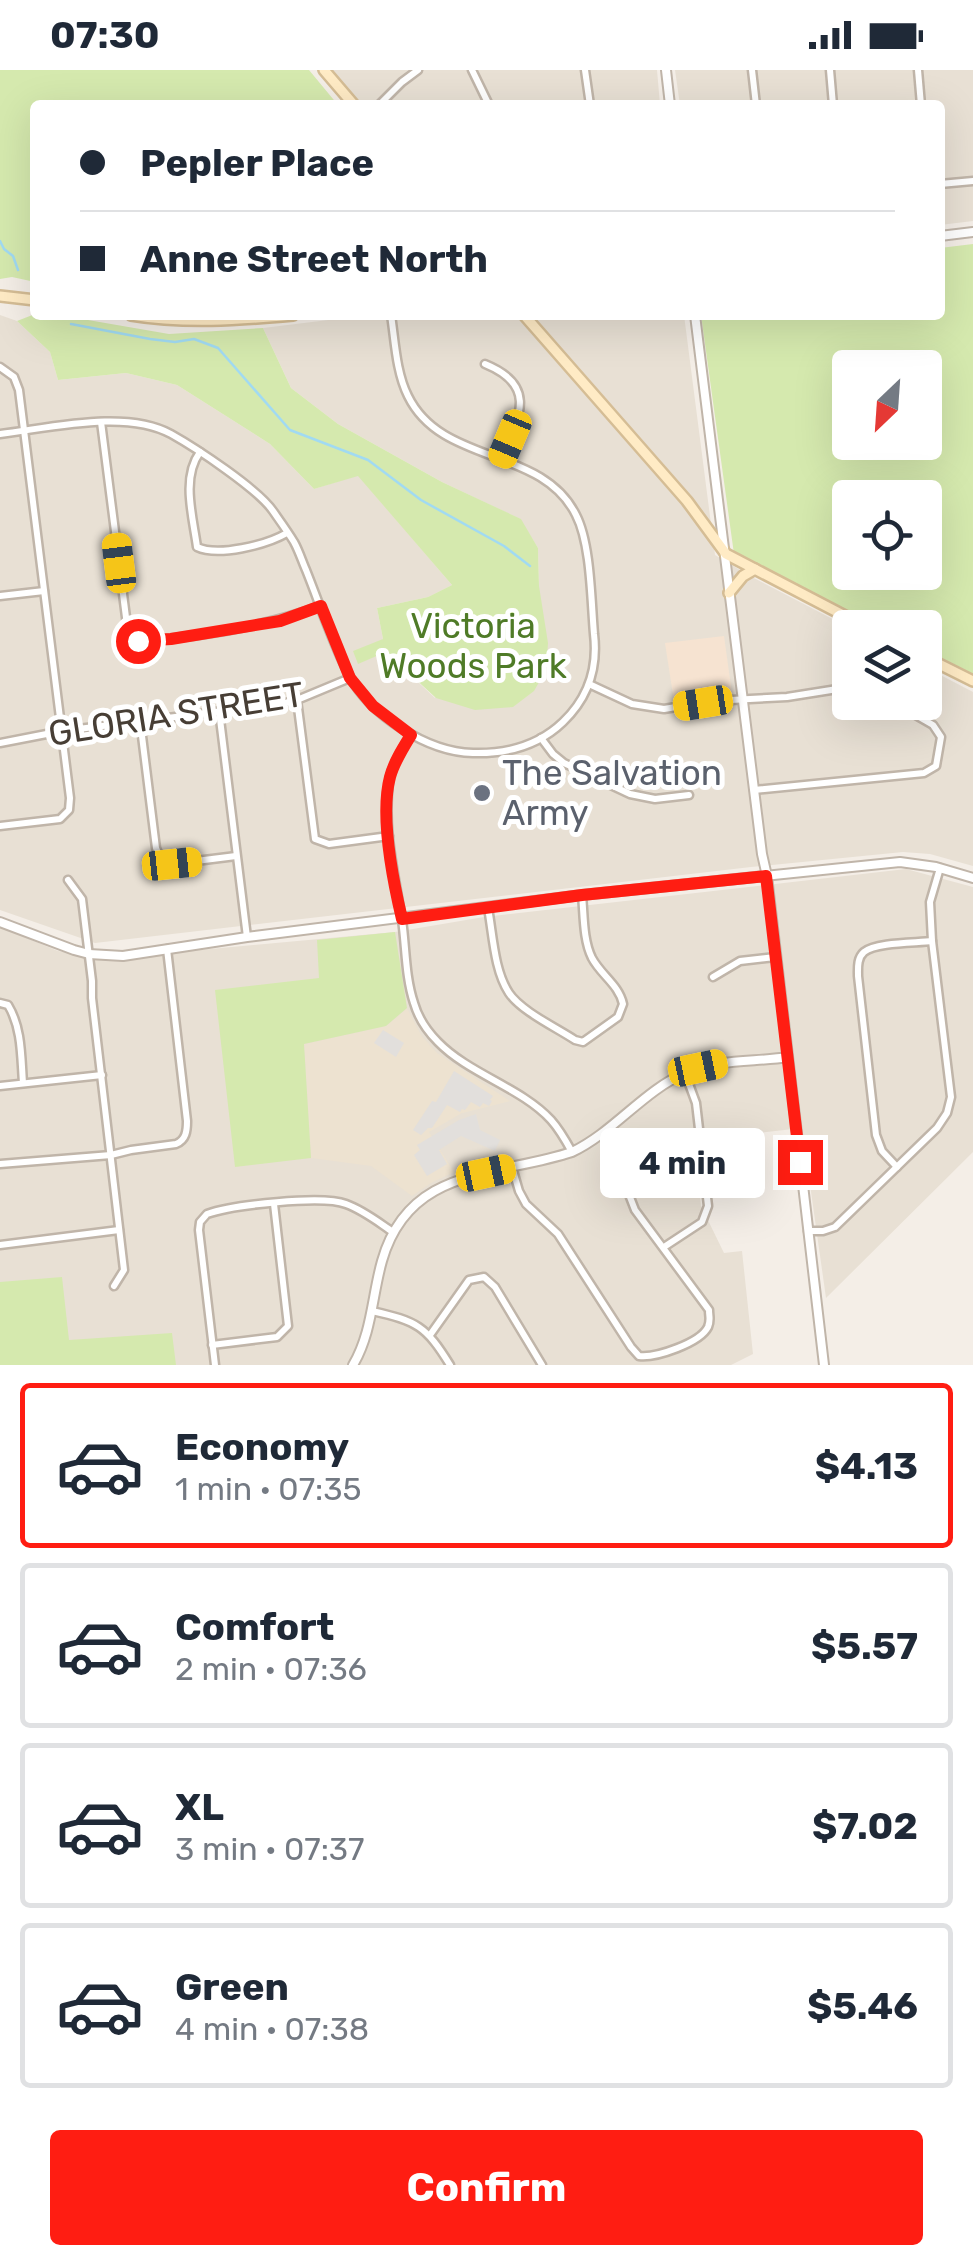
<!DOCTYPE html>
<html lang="en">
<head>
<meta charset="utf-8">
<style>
	:root { --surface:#fff; --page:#f6f6f7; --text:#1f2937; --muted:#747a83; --line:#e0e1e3; --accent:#ff1d12 }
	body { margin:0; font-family:Rubik,sans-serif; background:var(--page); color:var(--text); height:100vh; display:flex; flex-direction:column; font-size:38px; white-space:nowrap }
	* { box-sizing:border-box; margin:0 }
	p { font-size:32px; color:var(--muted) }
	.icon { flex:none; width:55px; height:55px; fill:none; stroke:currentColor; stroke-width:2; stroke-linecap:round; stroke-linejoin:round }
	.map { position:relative; height:1295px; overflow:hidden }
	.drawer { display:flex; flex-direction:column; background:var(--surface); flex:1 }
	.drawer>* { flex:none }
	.top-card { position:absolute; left:30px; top:30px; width:915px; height:220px; border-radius:10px; box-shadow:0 10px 40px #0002; display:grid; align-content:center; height:220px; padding:0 50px; background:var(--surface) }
	.needle { width:65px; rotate:205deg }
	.tools { position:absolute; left:832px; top:280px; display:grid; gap:20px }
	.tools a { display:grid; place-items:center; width:110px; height:110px; border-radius:10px; background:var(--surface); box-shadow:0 10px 40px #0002; font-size:50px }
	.end { position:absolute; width:45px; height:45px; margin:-22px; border:12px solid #ff1d12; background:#fff; box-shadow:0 0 0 5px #fff }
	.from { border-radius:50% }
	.bubble { position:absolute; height:70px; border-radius:10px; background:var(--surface); box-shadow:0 10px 40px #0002; font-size:32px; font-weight:700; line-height:70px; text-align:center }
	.car { position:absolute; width:30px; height:60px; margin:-30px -15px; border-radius:12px; box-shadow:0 0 8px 2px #0007; background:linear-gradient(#f5c518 24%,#345 0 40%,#f5c518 0 76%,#345 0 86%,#f5c518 0) }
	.top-card b { display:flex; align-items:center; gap:35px; height:95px; font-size:38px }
	.top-card b+b { border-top:2px solid var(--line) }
	.top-card i { width:25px; height:25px; background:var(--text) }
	ul { padding:18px 0 0; list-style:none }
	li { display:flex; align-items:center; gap:30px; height:165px; margin:0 20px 15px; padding:0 30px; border:5px solid var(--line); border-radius:10px }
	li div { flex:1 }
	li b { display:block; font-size:38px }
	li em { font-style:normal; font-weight:700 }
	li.on { border-color:var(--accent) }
	li>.icon { width:90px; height:90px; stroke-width:1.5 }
	.action { display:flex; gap:20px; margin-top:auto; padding:20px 50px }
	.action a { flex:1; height:115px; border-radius:10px; background:var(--accent); color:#fff; font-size:40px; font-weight:700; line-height:115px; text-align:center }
	.status { display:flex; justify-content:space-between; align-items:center; height:70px; padding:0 50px; background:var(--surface); direction:ltr }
	.status svg { height:28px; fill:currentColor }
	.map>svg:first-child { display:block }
	.residential { fill:#e8e0d4 }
	.commercial { fill:#f6e3d1 }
	.education { fill:#ede2d0 }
	.green { fill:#d5e9ae; fill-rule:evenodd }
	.parking { fill:#e2dfdc }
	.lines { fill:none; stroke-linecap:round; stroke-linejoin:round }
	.stream { stroke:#a1daf2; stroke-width:2.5 }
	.minor-casing { stroke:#c0b5a9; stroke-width:11 }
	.tertiary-casing { stroke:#c0b5a9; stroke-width:12 }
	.secondary-casing { stroke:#d5bd95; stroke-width:14 }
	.minor { stroke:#fff; stroke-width:6 }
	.tertiary { stroke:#fff; stroke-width:8 }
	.secondary { stroke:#ffebc5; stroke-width:9 }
	.route { stroke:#ff1d12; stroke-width:12 }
	.worship-dot { fill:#6b7280; stroke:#fff; stroke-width:4 }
	.labels { text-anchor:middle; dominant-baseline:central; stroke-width:10; stroke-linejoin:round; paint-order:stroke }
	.park-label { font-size:35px; fill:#4f7b27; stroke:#fff }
	.street-label { font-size:35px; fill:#473e35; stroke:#fff }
	.worship-label { font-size:35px; fill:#5b616d; stroke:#fff; text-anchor:start }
</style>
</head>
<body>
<div class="status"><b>07:30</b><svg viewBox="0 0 49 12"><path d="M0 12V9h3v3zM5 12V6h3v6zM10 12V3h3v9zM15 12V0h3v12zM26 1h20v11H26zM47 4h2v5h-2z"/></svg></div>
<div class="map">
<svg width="973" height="1295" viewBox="0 0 973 1295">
	<rect width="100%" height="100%" fill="#f4eee7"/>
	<g class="residential">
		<path d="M332 0H657L660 35H361Z"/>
		<path d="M675 0H973V151L940 155V35H680Z"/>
		<path d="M0 245 17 251 50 282 58 310 126 303 177 315 270 374 314 419 358 405 452 515 428 527 377 538 383 569 358 593 386 582 435 628 539 515 538 478 520 449 442 412 338 354 291 318 263 258 369 245H684L715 485 750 506 850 558V632H925V597L973 622V796L930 784 903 782 751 797 95 873 0 840Z"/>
		<path d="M906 799 973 817V1082L826 1228 802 1058 695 1070 701 1136 724 1183 742 1181 753 1284 731 1295H0V857L58 881 103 889 395 862 484 847Z"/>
	</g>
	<path class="commercial" d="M724 566 732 624 674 631 665 573Z"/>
	<path class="education" d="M407 938 421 965 437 983 510 1031 462 1043 429 1062 454 1102 431 1113 412 1126 371 1096 311 1088 304 974 386 956Z"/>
	<g class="green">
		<path d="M0 0H309L338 35H35V212L12 207 0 209Z"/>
		<path d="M973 174V605L925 580V558L880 557 734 484 701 245H940V178ZM850 298H925V372H850ZM850 428H925V502H850Z"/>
		<path d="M35 244 59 245 169 264 263 258 291 318 338 354 442 412 521 449 538 478 539 516 548 573 546 600 534 621 513 637 475 640 436 628 386 582 358 594 353 581 383 569 377 538 428 527 452 515 358 406 314 419 270 374 177 315 126 303 58 310 50 282 17 251Z"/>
		<path d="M395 862 407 938 386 956 304 974 311 1088 235 1097 215 920 319 908 317 870Z"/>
		<path d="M62 1207 69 1270 172 1263 176 1295H0V1212Z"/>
	</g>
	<g class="parking">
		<path d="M383 960 404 973 396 987 374 973Z"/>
		<path d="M454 1001 493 1026 490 1030 492 1031 489 1036 483 1033 480 1037 471 1032 465 1040 462 1039 460 1042 447 1035 432 1058H428L421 1065 413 1060 432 1031 436 1032Z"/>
		<path d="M476 1044 480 1060 500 1070 495 1081 461 1066 439 1080 447 1094 427 1106 414 1085 420 1080 417 1075 459 1050Z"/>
	</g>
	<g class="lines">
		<g class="stream">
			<path d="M0 171 4 179 13 186 18 200"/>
			<path d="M71 254 150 269 175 272 194 269 218 278 290 360 368 390 421 430 504 476 530 496"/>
		</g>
		<g class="minor-casing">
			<g id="minor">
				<path d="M472 0 489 35"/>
				<path d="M585 0 590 35"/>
				<path d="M752 0 756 35"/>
				<path d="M830 0 833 35"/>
				<path d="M918 0 921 35"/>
				<path d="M379 35 402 12 418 0"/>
				<path d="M940 114 973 111"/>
				<path d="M485 294C539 316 519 348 500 390"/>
				<path d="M0 297 14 307 19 320 70 728 69 740 60 749 0 756"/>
				<path d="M101 352 128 563 138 571C200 567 263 557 321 536"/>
				<path d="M0 364C50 358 126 339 171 364 196 378 258 419 273 441 280 451 288 462 294 472 299 481 302 491 306 500 320 535 332 572 349 605 370 645 427 682 473 683 507 684 538 676 563 652 588 628 598 598 594 564 591 530 591 474 576 445 542 376 442 396 408 326 396 302 395 271 391 245"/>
				<path d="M200 382C181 408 193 447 197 477 218 487 266 475 287 463"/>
				<path d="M0 526 44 521"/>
				<path d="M589 614 632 634 664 639 712 631 787 627 850 617"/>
				<path d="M297 630 315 769 329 774 389 766"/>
				<path d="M219 641 247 867"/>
				<path d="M140 650 156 778 161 790 172 794 236 786"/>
				<path d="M411 665C402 680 391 696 389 713 383 759 395 805 402 850 406 877 405 906 414 933 418 947 427 961 438 972 469 1004 522 1018 551 1050 560 1060 566 1071 572 1082"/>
				<path d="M541 668 553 684 564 693 630 724 655 729 689 725"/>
				<path d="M0 673 62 661 281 634 297 630 350 608"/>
				<path d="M754 720 924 703 936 696 941 667 933 655 893 632"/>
				<path d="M68 810 82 829 92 911V928L124 1200 114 1216"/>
				<path d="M488 838C493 865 494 900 509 923 521 941 557 958 575 970L583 972 618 947 623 934C619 915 601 905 592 888 583 870 584 845 582 825"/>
				<path d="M713 907 740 891 775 887"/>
				<path d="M0 933 8 935C22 958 21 986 23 1013"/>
				<path d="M0 1016 102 1005"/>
				<path d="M0 1094 111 1085 131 1080 176 1074C186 1070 187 1061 187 1051L167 879"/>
				<path d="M512 1097 519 1121 526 1134 558 1164 631 1277 639 1286C656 1288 700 1273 708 1257 711 1250 709 1247 709 1240L635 1140 628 1122 623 1092 603 1064"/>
				<path d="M897 1097 882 1081 876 1065 858 906C858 898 857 888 864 882 876 872 916 873 932 871"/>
				<path d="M808 1161H823L835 1157 937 1058 947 1043 951 1027 932 871 930 832 940 798"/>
				<path d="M0 1175 119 1160"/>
				<path d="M664 1177 702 1152 708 1136 696 1033 685 1003"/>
				<path d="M372 1241C417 1251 426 1256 450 1295"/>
				<path d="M430 1265 469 1210 484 1207 495 1217 542 1295"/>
				<path d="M212 1275 277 1267 288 1256 274 1134"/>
				<path d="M215 1295 199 1160 200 1152 207 1144C232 1135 322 1125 346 1134 363 1140 378 1152 393 1162"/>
			</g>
		</g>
		<g class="tertiary-casing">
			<g id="tertiary">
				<path d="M666 0 670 35"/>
				<path d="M940 166 973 162"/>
				<path d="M695 245 762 784 767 806 824 1295"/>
				<path d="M0 852 74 880 89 884 123 886 247 867 582 825 900 792 936 797 973 808"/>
				<path d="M353 1295C372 1263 372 1226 382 1191 409 1096 496 1107 572 1082 614 1062 644 1020 687 1002 719 989 755 992 788 987"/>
			</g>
		</g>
		<g class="secondary-casing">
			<g id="secondary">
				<path d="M324 0 354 35"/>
				<path d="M0 226 35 230"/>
				<path d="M131 245C185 254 238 250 293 245"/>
				<path d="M524 245 687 431 726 484 868 558"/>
				<path d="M729 523 743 506 755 499"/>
				<path d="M925 587 973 611"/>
			</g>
		</g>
		<use href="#minor" class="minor"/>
		<use href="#tertiary" class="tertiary"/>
		<use href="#secondary" class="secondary"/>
	</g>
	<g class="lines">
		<path class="route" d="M138 571 171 569 280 551 321 536 350 608 373 636 411 665C403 678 394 692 390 707 380 745 393 811 402 849L582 825 766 806 800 1092"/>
	</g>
	<circle class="worship-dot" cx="482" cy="723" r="10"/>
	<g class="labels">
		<g class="park-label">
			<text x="473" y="556">Victoria<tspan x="473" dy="40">Woods Park</tspan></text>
		</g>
		<g class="street-label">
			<text transform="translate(176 644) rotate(-9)">GLORIA STREET</text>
		</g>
		<g class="worship-label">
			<text x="502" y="703">The Salvation<tspan x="502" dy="40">Army</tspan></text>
		</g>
	</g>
</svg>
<div class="tools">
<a><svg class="needle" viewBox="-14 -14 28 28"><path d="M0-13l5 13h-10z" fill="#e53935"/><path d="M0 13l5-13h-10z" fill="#747a83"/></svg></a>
<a><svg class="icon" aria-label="locate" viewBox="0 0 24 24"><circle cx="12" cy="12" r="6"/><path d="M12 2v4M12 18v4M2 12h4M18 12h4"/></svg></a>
<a><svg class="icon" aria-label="layers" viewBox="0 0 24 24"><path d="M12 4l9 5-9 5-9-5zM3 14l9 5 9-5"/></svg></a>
</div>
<i class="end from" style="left:138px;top:571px"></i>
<i class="end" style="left:800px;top:1092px"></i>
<div class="bubble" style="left:600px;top:1058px;width:165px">4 min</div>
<i class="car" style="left:510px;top:369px;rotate:203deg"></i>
<i class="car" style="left:119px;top:493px;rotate:353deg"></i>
<i class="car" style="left:703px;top:633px;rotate:261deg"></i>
<i class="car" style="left:172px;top:794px;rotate:84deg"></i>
<i class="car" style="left:698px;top:998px;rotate:78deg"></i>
<i class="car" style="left:486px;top:1103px;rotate:78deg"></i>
<div class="top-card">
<b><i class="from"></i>Pepler Place</b>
<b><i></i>Anne Street North</b>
</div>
</div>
<section class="drawer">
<ul>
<li class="on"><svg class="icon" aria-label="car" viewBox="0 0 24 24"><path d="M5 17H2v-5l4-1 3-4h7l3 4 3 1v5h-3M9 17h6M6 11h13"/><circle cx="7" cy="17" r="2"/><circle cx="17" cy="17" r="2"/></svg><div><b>Economy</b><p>1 min · 07:35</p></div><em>$4.13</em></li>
<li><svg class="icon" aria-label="car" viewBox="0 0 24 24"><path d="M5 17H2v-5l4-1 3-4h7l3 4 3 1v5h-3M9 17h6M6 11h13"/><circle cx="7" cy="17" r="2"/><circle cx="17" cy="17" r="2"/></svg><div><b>Comfort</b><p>2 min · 07:36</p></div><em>$5.57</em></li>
<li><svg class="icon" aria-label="car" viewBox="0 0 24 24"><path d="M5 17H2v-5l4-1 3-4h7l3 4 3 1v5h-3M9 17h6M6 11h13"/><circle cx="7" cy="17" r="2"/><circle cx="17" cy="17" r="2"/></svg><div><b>XL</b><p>3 min · 07:37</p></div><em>$7.02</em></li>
<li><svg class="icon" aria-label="car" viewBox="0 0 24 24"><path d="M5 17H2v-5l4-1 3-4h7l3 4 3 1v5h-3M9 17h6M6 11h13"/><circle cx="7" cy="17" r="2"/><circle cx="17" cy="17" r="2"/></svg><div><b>Green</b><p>4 min · 07:38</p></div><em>$5.46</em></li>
</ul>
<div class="action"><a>Confirm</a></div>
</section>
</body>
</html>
